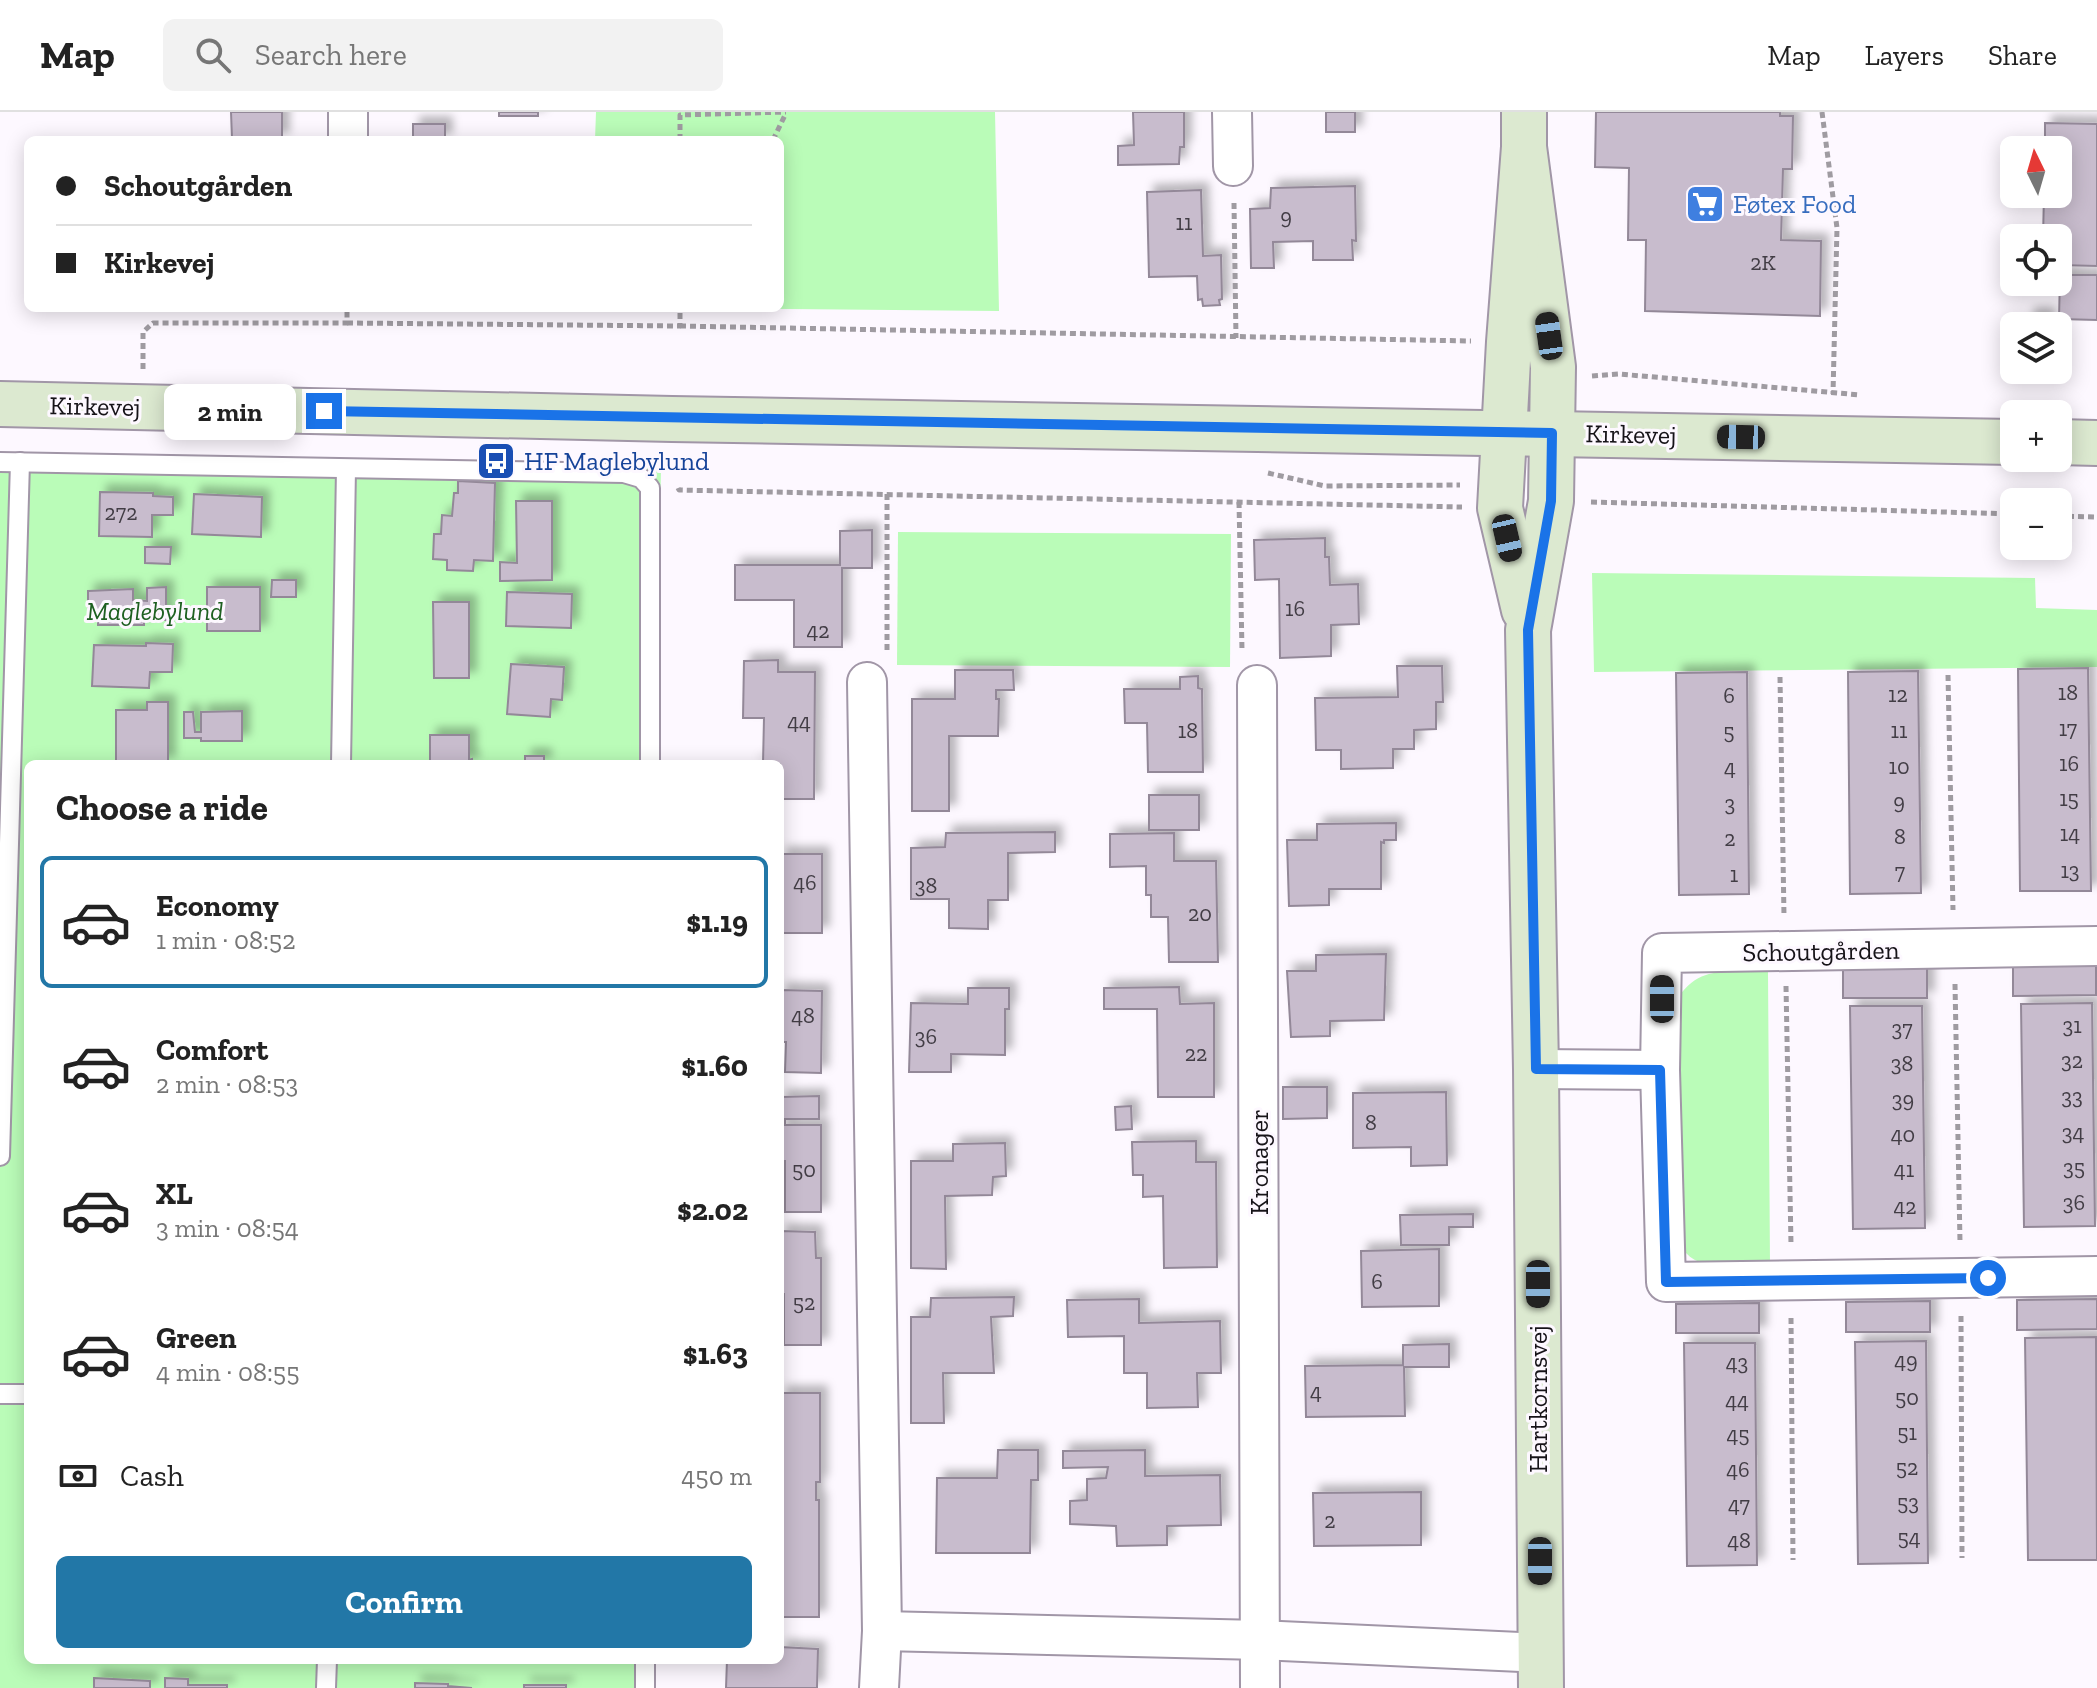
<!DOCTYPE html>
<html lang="en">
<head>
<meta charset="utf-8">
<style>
	:root { --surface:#fff; --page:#f2f2f2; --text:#222; --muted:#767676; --line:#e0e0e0; --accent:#2277a7 }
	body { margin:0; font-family:"Zilla Slab",serif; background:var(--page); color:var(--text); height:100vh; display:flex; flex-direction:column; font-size:30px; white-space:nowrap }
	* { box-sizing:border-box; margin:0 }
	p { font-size:26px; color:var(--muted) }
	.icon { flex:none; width:44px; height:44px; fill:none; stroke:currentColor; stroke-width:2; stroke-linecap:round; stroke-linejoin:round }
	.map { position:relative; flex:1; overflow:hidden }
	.sheet { position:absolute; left:24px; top:648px; width:760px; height:904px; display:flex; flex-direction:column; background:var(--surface); border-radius:12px; box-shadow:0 4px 20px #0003 }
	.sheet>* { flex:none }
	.banner { position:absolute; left:24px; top:24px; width:760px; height:176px; border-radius:12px; box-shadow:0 4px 20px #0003; display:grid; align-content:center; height:176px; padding:0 32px; background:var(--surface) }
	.needle { width:52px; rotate:355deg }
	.tools { position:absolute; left:2000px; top:24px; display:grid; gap:16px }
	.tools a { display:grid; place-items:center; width:72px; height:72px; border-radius:12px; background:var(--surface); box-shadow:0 4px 20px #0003; font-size:40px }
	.end { position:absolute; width:36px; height:36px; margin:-18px; border:10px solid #1a73e8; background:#fff; box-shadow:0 0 0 4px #fff }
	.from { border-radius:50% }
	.bubble { position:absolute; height:56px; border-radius:12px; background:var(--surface); box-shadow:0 4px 20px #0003; font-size:26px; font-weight:700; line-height:56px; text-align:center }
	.car { position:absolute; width:24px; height:48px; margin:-24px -12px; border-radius:10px; box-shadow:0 0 6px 2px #0007; background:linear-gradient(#222 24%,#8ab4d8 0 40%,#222 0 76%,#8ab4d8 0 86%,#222 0) }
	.banner b { display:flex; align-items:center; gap:28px; height:76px; font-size:30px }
	.banner b+b { border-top:2px solid var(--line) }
	.banner i { width:20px; height:20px; background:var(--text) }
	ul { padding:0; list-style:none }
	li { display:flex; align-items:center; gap:24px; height:132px; margin:0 16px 12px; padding:0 16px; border:4px solid transparent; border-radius:12px }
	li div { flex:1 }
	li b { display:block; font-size:30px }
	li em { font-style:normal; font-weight:700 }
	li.selected { border-color:var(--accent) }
	li>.icon { width:72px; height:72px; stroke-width:1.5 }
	h2 { padding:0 32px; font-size:36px; line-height:96px }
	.pay { display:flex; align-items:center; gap:20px; height:88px; padding:0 32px; font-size:30px }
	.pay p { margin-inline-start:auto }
	.cta { display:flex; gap:16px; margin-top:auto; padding:16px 32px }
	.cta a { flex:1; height:92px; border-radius:12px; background:var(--accent); color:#fff; font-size:32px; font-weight:700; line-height:92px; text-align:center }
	header { display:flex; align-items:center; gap:48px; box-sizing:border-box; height:112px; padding:0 40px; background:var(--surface); border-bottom:2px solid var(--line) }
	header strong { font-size:38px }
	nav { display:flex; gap:44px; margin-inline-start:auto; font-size:28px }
	.search { width:560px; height:72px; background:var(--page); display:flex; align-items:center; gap:20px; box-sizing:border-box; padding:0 28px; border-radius:12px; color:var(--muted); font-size:30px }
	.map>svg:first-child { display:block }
	.green { fill:#bafcb8 }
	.building { fill:#c8bccd; stroke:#938898; stroke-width:2; filter:url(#shadow) }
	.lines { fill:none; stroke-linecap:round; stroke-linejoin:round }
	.lane-casing { stroke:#a196a7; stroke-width:22 }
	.street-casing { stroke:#a196a7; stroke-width:42 }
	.secondary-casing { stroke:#a196a7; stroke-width:48 }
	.path { stroke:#9f9ba1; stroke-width:5; stroke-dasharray:6 4; stroke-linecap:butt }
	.lane { stroke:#fff; stroke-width:18 }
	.street { stroke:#fff; stroke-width:38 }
	.secondary { stroke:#dce9d0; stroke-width:44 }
	.route { stroke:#1a73e8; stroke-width:10 }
	.labels { text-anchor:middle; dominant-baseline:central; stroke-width:6; stroke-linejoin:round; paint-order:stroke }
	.number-label { font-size:22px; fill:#423d45 }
	.shop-label { font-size:26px; fill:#366cbe; stroke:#fdf8ff; text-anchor:start }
	.street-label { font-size:26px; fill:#161318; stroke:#fdf8ff }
	.transit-label { font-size:26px; fill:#164399; stroke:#fdf8ff; text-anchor:start }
	.park-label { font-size:26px; font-style:italic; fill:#1e6021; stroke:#fdf8ff }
</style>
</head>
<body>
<header>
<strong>Map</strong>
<div class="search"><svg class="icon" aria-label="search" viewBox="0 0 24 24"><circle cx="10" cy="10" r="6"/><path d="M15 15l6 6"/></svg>Search here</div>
<nav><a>Map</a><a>Layers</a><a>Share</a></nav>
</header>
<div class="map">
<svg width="2097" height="1576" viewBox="0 0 2097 1576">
	<defs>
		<filter id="shadow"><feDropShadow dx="7" dy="-7" stdDeviation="4" flood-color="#0004"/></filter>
	</defs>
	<rect width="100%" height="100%" fill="#fdf8ff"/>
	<g class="green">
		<path d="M596 0H995L999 199 676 196H780V28H595Z"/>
		<path d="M0 342 661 356 655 652H28V1548H636V1576H0Z"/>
		<path d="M898 420 1231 422 1230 555 897 553Z"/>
		<path d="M1592 461 2035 466 2036 496 2097 498V555L1594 560Z"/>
		<path d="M1768 860 1770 1152C1746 1153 1704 1161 1686 1141 1682 1137 1679 1129 1676 1124V889C1699 851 1728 861 1768 860Z"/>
	</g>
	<g class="building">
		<path d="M231 0H282V27H232Z"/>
		<rect x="499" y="0" width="39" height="4"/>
		<path d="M1133 0H1184V35H1180L1179 52 1118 53V34L1134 33Z"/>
		<rect x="1326" y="0" width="29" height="20"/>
		<path d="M1596 0H1780V4H1793L1792 57H1783L1781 128 1821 129 1820 204 1645 199 1646 128H1628L1629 56 1595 55Z"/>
		<path d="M2045 11 2097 12V154L2058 153V126H2043L2044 82H2058V38H2045Z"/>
		<rect x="413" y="12" width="32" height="16"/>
		<path d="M1355 74 1356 129 1352 128 1353 148H1313V129L1273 130 1274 156H1251L1250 97 1270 96 1271 76Z"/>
		<path d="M1201 78 1203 144 1221 143 1222 187 1219 188 1220 193 1203 194 1202 187 1198 188 1197 164 1149 165 1147 80Z"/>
		<path d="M2060 163H2097V208L2059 207Z"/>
		<path d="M2028 203H2048L2047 214H2027Z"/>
		<path d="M458 369 495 371 493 449 474 448 473 459 447 458V448L433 447 434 422H441L442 403 452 404 454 381H458Z"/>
		<path d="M100 380 153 381V384L173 385V403H152V425L99 424Z"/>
		<path d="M194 382 262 385 261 425 192 422Z"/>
		<path d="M516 389H552V468L500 469V450L517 451Z"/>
		<path d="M872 418V456H842V535H794V488H735V453H840V419Z"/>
		<path d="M1325 426V445H1329L1330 473 1358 472 1359 512 1331 513V544L1280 546 1279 467 1255 468 1254 428Z"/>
		<path d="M145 435H171L170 452 145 451Z"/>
		<path d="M272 468H296V485H271Z"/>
		<path d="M166 475V508H144V513H98V499H88V479L133 477V488L147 489V476Z"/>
		<rect x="207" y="475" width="53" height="44"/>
		<path d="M507 480 572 482 571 516 506 514Z"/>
		<path d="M433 490H469V566H434Z"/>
		<path d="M146 531 173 532 172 560H150L149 576 92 574 94 533 146 534Z"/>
		<path d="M778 548V560H815L814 687H780V652H752L763 651 764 606H743L744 549Z"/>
		<path d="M511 552 564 555 562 588 551 587 550 605 507 602Z"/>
		<path d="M1397 554H1442L1443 590H1436V617L1414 618V637H1393V656L1341 657V638H1316L1315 586 1398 585Z"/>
		<path d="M2088 556 2091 779H2020L2018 557Z"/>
		<path d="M955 558H1013L1014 578H996V587H999L998 624H949V699H912V587H955Z"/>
		<path d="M1918 559 1921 781 1850 782 1848 560Z"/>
		<path d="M1747 560 1749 782 1679 783 1676 561Z"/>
		<path d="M1198 564V576L1202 577 1203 660H1148L1147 611H1125L1124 577H1180V565Z"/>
		<path d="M147 590H168V651L116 652V598H147Z"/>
		<path d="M242 599V629H201V626H184V600H193L195 620H201V600Z"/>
		<path d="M430 623H469V648L472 647V652H430Z"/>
		<rect x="525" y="644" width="19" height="8"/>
		<rect x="1149" y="683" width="50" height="35"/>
		<path d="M1396 711V728H1384V731L1381 730V777H1329V793L1289 794 1287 728H1317V712Z"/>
		<path d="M1055 720V740L1008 741V788H988V817L949 816V787H911V736L945 735 946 721Z"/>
		<path d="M1174 721V749H1216L1218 850H1169L1168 805H1151V783H1146V754L1110 755V722Z"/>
		<path d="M780 742H822V821H783V797H780Z"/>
		<path d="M1386 842 1384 908 1330 909V924L1291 925 1287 859H1316V843Z"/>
		<path d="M2096 853V883L2013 884V854Z"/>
		<rect x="1843" y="855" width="84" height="31"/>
		<path d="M1179 875 1180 892 1214 891V985H1158L1157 897H1104V876Z"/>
		<path d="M968 876H1009V897H1005V943L951 942V960H909L911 891 968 892Z"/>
		<path d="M780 878 822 879 821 961 785 960 786 930H780Z"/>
		<path d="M2092 891 2095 1114 2024 1115 2021 892Z"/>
		<path d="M1850 894H1922L1925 1116 1853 1117Z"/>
		<path d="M1283 975H1327V1006L1283 1007Z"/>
		<path d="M1446 980 1447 1053 1411 1054V1035L1353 1036V981Z"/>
		<path d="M819 984V1007H785V1013H821V1100H785V1049H780V985Z"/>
		<path d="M1131 994 1132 1017 1116 1018 1115 995Z"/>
		<path d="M1196 1029V1050H1216L1217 1155 1164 1156 1163 1084 1143 1085V1063H1133L1132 1030Z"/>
		<path d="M1005 1031 1006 1064 993 1065 992 1083 945 1084 946 1157 911 1156V1049H953V1032Z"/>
		<path d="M1473 1102V1115H1449V1133H1401L1400 1103Z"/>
		<path d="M780 1119 815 1120 816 1146H821V1233H784V1182H780Z"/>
		<path d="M1439 1137V1194L1362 1195 1361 1139Z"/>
		<path d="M1014 1185 1013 1204 991 1205 994 1261H943L944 1311H911V1205H930L931 1186Z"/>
		<path d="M1139 1187V1211L1220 1209 1221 1261H1197L1198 1295 1147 1296V1261H1124V1224L1068 1225 1067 1188Z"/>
		<path d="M2097 1187V1217L2017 1218V1188Z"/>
		<path d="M1930 1189V1220H1846V1190Z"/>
		<path d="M1759 1191V1221H1676V1192Z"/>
		<path d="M2096 1225 2097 1448H2028L2025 1226Z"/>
		<path d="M1926 1229 1928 1451 1858 1452 1855 1230Z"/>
		<path d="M1684 1231H1755L1757 1453 1687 1454Z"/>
		<path d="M1449 1232V1255H1404L1405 1304 1306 1305 1305 1254 1403 1253V1233Z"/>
		<path d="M780 1281H820V1370H816V1388H819V1505H780Z"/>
		<path d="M998 1338H1038V1368H1031L1030 1441H936L937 1366H997Z"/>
		<path d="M1145 1338V1364L1220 1363 1221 1413 1167 1414V1433L1117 1434 1116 1414 1070 1412V1389L1087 1388V1367L1106 1366 1108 1355 1063 1356V1339Z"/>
		<path d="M1421 1380V1433L1314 1434 1313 1381Z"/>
		<path d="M780 1535 818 1537 817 1576H726L727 1548H780Z"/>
		<path d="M94 1566 150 1569V1576H94Z"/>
		<path d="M165 1566 188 1567V1573H227V1576H165Z"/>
		<path d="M415 1571 448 1572V1574L472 1576H415Z"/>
		<rect x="524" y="1573" width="42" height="3"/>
	</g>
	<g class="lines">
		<g class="lane-casing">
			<g id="lane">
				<path d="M0 350 624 361 641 366 650 376V652"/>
				<path d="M341 652 346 357"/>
				<path d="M0 1044 20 350"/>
				<path d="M0 1282H28"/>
				<path d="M326 1576 327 1548"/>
				<path d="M645 1576V1548"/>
			</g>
		</g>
		<g class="street-casing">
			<g id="street">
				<path d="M348 0V28"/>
				<path d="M1232 0 1233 54"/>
				<path d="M867 570 882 1519 879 1576"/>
				<path d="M1257 573 1260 1576"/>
				<path d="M2097 834 1662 841 1660 958 1666 1170 2097 1164"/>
				<path d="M1536 957 1660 958"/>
				<path d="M882 1519 1261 1528 1541 1541"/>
			</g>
		</g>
		<g class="secondary-casing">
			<g id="secondary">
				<path d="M1524 35 1553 255 1551 389 1528 518 1536 957 1541 1576"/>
				<path d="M0 292 672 307 2014 330"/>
				<path d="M2058 330 2097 331"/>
				<path d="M1524 498 1500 396 1509 230 1524 35V0"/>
			</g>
		</g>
		<g class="path">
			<path d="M1822 0 1837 116 1833 282"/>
			<path d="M680 28V3L786 0"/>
			<path d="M773 28 786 1"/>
			<path d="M1234 91 1236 226"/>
			<path d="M347 211 680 214V196"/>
			<path d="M680 214 1471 229"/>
			<path d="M143 257V220L153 211H347V196"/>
			<path d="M1592 264 1619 262 1861 283"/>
			<path d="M1268 361 1325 374 1460 373"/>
			<path d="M678 376 679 378 1462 395"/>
			<path d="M887 382V538"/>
			<path d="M1239 390 1242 538"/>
			<path d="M1591 390 2014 402"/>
			<path d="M2058 404 2097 405"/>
			<path d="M1948 563 1953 798"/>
			<path d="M1780 565 1784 804"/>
			<path d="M1955 872 1960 1130"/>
			<path d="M1786 874 1791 1132"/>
			<path d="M1961 1204 1962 1446"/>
			<path d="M1791 1206 1793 1448"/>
		</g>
		<use href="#lane" class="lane"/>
		<use href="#street" class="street"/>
		<use href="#secondary" class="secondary"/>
	</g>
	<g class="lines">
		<path class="route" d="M324 299 1552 321 1551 389 1528 518 1536 957 1660 958 1666 1170 1988 1166"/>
	</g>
	<defs>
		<g id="supermarket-square" transform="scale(2)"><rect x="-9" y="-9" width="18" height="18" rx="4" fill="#3f7fe0" stroke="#fdf8ff"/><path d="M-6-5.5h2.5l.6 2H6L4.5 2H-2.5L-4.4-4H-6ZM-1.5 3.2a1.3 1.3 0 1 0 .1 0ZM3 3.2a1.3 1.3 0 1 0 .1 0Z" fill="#fff"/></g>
		<g id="bus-square" transform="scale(2)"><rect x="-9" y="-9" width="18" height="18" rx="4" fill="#1a4fb4" stroke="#fdf8ff"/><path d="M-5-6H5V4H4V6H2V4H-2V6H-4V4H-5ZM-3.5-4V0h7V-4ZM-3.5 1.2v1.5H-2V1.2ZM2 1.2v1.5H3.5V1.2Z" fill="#fff"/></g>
	</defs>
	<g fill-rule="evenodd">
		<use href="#supermarket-square" x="1705" y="92"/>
		<use href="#bus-square" x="496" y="349"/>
	</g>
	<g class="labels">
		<g class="number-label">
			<text x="1286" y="104">9</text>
			<text x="1184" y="110">11</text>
			<text x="1763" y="150">2K</text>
			<text x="121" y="400">272</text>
			<text x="1295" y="496">16</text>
			<text x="818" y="518">42</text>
			<text x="2068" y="580">18</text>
			<text x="1898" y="582">12</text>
			<text x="1729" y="583">6</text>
			<text x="799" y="609">44</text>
			<text x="2068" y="616">17</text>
			<text x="1188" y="618">18</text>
			<text x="1899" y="618">11</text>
			<text x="1729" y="619">5</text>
			<text x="2069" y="651">16</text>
			<text x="1899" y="654">10</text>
			<text x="1730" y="655">4</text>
			<text x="2069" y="686">15</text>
			<text x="1899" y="689">9</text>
			<text x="1730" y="691">3</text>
			<text x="2070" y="721">14</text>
			<text x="1900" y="724">8</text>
			<text x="1730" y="726">2</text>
			<text x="2070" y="758">13</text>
			<text x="1900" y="759">7</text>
			<text x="1734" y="762">1</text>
			<text x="805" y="770">46</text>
			<text x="926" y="773">38</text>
			<text x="1200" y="801">20</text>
			<text x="803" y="903">48</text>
			<text x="2072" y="913">31</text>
			<text x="1902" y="916">37</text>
			<text x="926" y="924">36</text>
			<text x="1196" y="941">22</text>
			<text x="2072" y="948">32</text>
			<text x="1902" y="951">38</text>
			<text x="2072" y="984">33</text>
			<text x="1903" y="987">39</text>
			<text x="1371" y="1010">8</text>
			<text x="2073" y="1020">34</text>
			<text x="1903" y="1022">40</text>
			<text x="2074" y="1055">35</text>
			<text x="804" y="1057">50</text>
			<text x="1904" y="1057">41</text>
			<text x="2074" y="1090">36</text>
			<text x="1905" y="1094">42</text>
			<text x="1377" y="1169">6</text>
			<text x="804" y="1190">52</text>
			<text x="1906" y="1248">49</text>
			<text x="1737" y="1250">43</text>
			<text x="1316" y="1279">4</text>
			<text x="1907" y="1285">50</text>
			<text x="1737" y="1288">44</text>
			<text x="1907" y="1320">51</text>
			<text x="1738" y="1322">45</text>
			<text x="1907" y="1355">52</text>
			<text x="1738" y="1357">46</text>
			<text x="1908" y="1390">53</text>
			<text x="1739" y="1392">47</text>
			<text x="1330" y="1408">2</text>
			<text x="1909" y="1425">54</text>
			<text x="1739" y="1428">48</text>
		</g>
		<g class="shop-label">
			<text x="1733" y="92">Føtex Food</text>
		</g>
		<g class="street-label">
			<text transform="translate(95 294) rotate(1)">Kirkevej</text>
			<text transform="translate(1631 322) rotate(1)">Kirkevej</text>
			<text transform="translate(1821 839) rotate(-1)">Schoutgården</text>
			<text transform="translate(1259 1050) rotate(-90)">Kronager</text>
			<text transform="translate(1538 1287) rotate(-90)">Hartkornsvej</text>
		</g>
		<g class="transit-label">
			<text x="524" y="349">HF Maglebylund</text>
		</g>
		<g class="park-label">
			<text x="155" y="499">Maglebylund</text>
		</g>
	</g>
</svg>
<div class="tools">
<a><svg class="needle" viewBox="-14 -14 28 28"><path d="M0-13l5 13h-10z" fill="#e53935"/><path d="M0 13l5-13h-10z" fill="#767676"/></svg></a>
<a><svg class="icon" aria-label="locate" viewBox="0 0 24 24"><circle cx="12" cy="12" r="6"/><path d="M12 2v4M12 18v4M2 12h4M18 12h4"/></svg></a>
<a><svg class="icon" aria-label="layers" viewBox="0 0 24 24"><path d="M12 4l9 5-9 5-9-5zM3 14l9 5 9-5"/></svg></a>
<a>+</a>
<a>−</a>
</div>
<i class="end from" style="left:1988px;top:1166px"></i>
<i class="end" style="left:324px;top:299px"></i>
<div class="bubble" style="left:164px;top:272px;width:132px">2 min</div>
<i class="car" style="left:1549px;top:224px;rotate:352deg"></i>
<i class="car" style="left:1741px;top:325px;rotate:271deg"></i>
<i class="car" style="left:1507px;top:426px;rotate:167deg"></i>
<i class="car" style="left:1662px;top:887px;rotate:0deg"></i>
<i class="car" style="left:1538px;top:1172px;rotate:180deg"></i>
<i class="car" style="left:1540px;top:1449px;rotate:180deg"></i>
<div class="banner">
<b><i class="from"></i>Schoutgården</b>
<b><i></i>Kirkevej</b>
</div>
<section class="sheet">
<h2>Choose a ride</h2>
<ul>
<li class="selected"><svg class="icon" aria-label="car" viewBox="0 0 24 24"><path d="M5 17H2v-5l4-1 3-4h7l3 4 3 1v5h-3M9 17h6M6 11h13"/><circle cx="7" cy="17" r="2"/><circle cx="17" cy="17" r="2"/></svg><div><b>Economy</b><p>1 min · 08:52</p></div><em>$1.19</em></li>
<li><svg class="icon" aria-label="car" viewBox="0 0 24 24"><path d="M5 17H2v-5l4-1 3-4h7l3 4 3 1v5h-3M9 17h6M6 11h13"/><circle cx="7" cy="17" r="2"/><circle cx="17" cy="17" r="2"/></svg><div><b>Comfort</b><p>2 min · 08:53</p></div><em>$1.60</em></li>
<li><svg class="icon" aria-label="car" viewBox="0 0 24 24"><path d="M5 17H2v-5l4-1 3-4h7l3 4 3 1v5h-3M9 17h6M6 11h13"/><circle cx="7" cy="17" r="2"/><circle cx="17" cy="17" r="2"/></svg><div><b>XL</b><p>3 min · 08:54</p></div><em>$2.02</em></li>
<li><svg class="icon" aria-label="car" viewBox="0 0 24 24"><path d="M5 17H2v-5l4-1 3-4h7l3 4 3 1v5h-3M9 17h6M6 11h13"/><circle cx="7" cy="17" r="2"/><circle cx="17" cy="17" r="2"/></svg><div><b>Green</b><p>4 min · 08:55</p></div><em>$1.63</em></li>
</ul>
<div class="pay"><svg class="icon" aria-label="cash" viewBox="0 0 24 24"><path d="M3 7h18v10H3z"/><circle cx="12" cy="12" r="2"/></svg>Cash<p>450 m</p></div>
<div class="cta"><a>Confirm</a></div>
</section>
</div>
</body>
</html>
